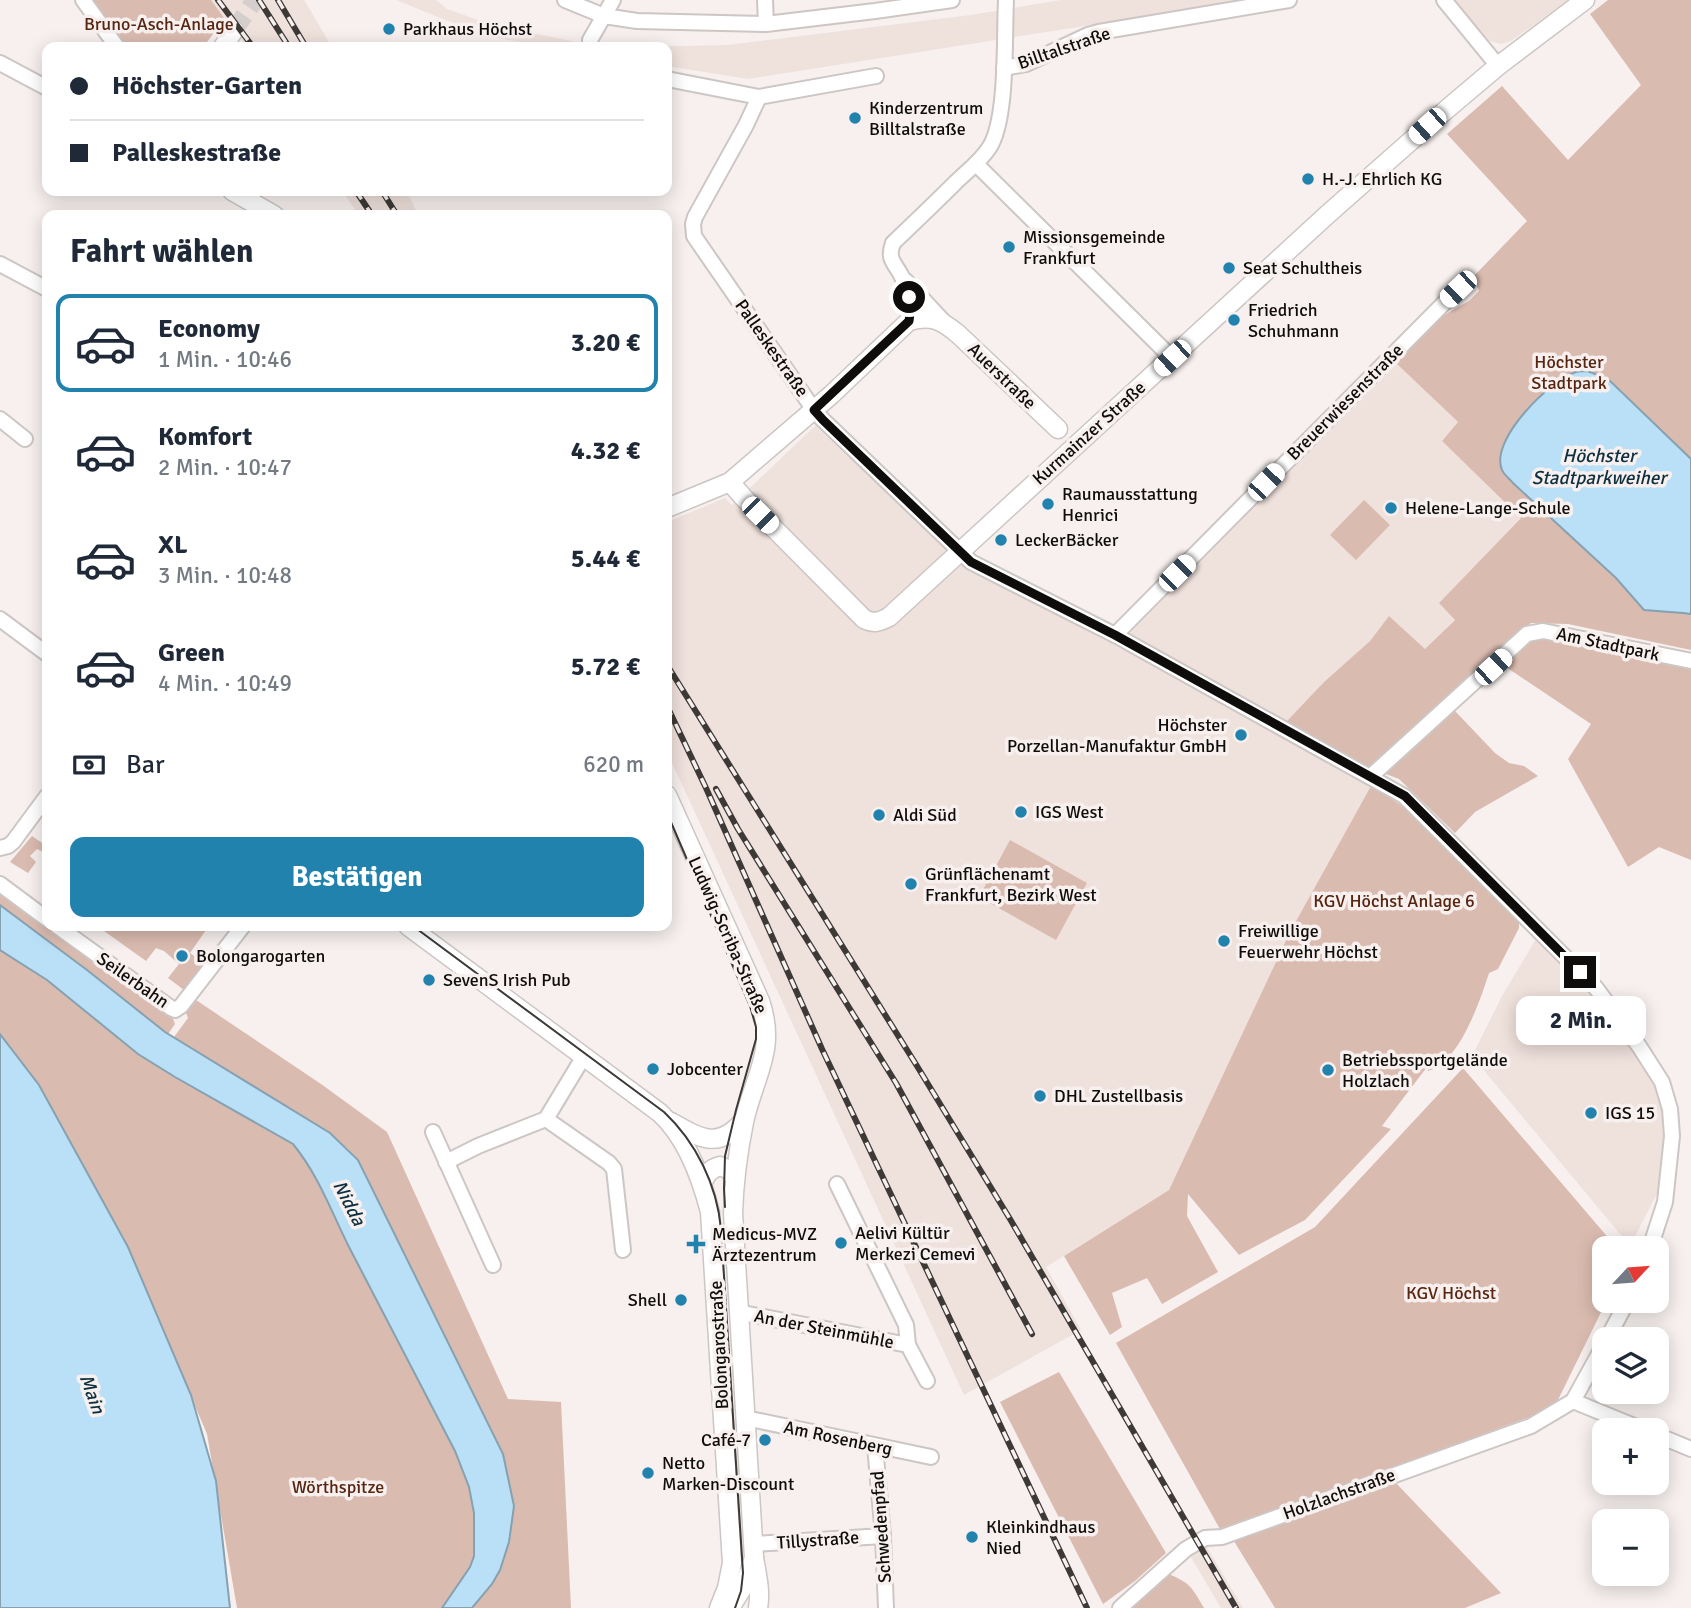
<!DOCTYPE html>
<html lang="de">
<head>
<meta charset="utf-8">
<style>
	:root { --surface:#fff; --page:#f2f2f3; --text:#1f2937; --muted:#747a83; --line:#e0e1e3; --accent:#2282ae }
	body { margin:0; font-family:Signika,sans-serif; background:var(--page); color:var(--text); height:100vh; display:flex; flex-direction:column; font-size:26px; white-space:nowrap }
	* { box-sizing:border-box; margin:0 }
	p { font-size:23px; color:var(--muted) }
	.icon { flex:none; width:38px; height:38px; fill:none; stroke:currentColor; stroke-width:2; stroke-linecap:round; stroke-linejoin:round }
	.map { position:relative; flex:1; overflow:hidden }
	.sheet { position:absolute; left:42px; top:210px; width:630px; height:721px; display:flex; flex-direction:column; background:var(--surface); border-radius:14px; box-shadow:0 4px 18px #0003 }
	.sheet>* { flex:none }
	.guide { position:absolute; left:42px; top:42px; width:630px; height:154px; border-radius:14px; box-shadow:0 4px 18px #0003; display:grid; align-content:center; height:154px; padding:0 28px; background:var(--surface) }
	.needle { width:46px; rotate:64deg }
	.buttons { position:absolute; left:1592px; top:1236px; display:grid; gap:14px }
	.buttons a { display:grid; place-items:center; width:77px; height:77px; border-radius:14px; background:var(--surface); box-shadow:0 4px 18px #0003; font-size:35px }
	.end { position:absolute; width:32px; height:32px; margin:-16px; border:9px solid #0f0d0c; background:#fff; box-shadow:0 0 0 4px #fff }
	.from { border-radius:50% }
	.bubble { position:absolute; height:49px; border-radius:14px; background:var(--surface); box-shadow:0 4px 18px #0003; font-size:23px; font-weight:800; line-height:49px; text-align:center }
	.car { position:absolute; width:21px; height:42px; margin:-21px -10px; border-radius:9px; box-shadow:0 0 5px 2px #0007; background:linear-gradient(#fff 24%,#345 0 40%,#fff 0 76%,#345 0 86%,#fff 0) }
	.guide b { display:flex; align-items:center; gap:24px; height:66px; font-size:26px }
	.guide b+b { border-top:2px solid var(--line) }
	.guide i { width:18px; height:18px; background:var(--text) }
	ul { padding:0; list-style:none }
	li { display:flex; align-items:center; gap:21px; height:98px; margin:0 14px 10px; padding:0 14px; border:4px solid transparent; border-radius:14px }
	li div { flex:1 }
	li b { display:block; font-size:26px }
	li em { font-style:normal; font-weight:800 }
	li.on { border-color:var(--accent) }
	li>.icon { width:63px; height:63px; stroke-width:1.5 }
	h2 { padding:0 28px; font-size:32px; line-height:84px }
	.pay { display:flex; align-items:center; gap:18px; height:77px; padding:0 28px; font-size:26px }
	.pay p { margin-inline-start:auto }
	.primary-button { display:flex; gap:14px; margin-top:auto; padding:14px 28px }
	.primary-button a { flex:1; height:80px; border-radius:14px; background:var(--accent); color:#fff; font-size:28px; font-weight:800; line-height:80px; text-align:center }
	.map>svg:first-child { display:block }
	.built { fill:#efe1dc }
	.green { fill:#dabbb0 }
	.water { fill:#b9e0f7; stroke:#86a1b0; stroke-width:2 }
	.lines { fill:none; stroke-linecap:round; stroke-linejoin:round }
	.major-tunnel { stroke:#d4cecc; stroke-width:18; stroke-dasharray:18 9; stroke-linecap:butt }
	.minor-casing { stroke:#ccc6c4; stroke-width:18 }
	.major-casing { stroke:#ccc6c4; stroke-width:21 }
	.minor { stroke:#fff; stroke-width:14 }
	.major { stroke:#fff; stroke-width:18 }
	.tram { stroke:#3c3937; stroke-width:2 }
	.rail-casing { stroke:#3c3937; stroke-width:6 }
	.rail { stroke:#f7f0ee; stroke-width:3.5; stroke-dasharray:10; stroke-linecap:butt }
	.route { stroke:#0f0d0c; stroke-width:9 }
	.poi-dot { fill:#2282ae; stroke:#f7f0ee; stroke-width:2.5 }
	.labels { text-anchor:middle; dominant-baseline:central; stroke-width:7; stroke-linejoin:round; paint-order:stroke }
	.park-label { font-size:18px; fill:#572510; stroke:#f7f0ee }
	.poi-label { font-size:18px; fill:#0f0d0c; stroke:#f7f0ee; text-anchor:start }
	.street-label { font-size:18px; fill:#0f0d0c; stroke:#f7f0ee }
	.water-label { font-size:19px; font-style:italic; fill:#0d2f3f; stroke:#f7f0ee }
</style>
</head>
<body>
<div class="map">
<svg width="1691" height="1608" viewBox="0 0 1691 1608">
	<rect width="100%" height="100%" fill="#f7f0ee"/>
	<g class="built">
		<path d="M211 0H304L332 47H247Z"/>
		<path d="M396 0H436L447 9 492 25 572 41 571 47H549L485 36Z"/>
		<path d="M1061 0H1249L748 79 667 66V47H632L728 45 971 15Z"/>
		<path d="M1453 0H1568L1511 41 1501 44 1490 41Z"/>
		<path d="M342 191H407L418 215H359Z"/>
		<path d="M1397 364 1458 422 1442 441 1521 518 1439 603 1455 619 1425 650 1389 616 1370 641 1324 682 1287 721 1279 733 1371 786 1290 932 1169 1190 1046 1267 1081 1330 964 1395 667 752V522L725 498 732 505 815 426 967 566 1123 650 1131 632Z"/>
		<path d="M1536 939 1591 992 1634 1050 1657 1091 1667 1134 1660 1188 1630 1246 1472 1056 1502 996Z"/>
		<path d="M1204 1542 1243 1608H1221L1188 1552Z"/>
	</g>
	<g class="green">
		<path d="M93 0H211L225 19 203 47H126Z"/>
		<path d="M1608 0H1691V650L1568 624 1531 623 1372 771 1287 721 1324 682 1370 641 1389 616 1425 649 1455 620 1439 603 1521 518 1442 441 1458 422 1397 364 1428 324 1469 301 1479 291 1473 277 1527 221 1447 134 1502 86 1568 160 1641 85 1590 14Z"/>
		<path d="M1364 500 1390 525 1356 560 1330 535Z"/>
		<path d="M1544 636 1691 667V860L1659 847 1628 867 1568 759 1591 724 1506 667 1528 642Z"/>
		<path d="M1455 711 1495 753 1509 763 1524 766 1538 776 1475 812 1455 833 1399 779 1386 774Z"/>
		<path d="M1371 786 1415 814 1519 918V928L1498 969 1489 973C1480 1001 1459 1063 1428 1071L1427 1067 1382 1126 1391 1129 1305 1220 1239 1255 1188 1194 1187 1216 1218 1272 1162 1304 1147 1278 1112 1293 1122 1327 1110 1335 1064 1256 1169 1190 1290 932Z"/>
		<path d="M32 836 45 845 47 843V847L43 852 37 849 30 856 36 862 28 873 10 862Z"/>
		<path d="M1010 840 1087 883 1056 940 979 897Z"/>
		<path d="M0 889 172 1016 175 1024 168 1034 87 970 0 905Z"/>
		<path d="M97 926H204L203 928 206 930 190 953 204 963 184 990 168 978 179 964 164 951 156 948 146 961Z"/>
		<path d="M0 950 47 980 138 1054 175 1077 293 1144 316 1176 337 1222 455 1451 469 1487 474 1512V1556L470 1567 442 1608H237L207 1434 124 1238 34 1080 0 1033Z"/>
		<path d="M193 998 321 1084 387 1132 508 1399 561 1402 571 1608H472L492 1584 500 1570 509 1542 503 1454 358 1160 347 1148 174 1037 188 1018 185 1010Z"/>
		<path d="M1463 1068 1617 1248H1605V1300H1607L1554 1408 1221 1531 1116 1343 1315 1227Z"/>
		<path d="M1059 1372 1166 1553 1135 1581 1103 1604 1000 1402Z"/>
		<path d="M1395 1482 1501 1593 1465 1608H1275L1232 1538Z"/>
		<path d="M1164 1572C1190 1583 1190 1584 1204 1608H1128Z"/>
	</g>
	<g class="water">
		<path d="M1587 371 1607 378 1691 459V614L1683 613 1644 610 1616 578 1513 483C1510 479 1504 475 1502 470 1489 440 1550 380 1576 372 1580 371 1584 371 1587 371Z"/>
		<path d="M0 905 87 970 165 1032 330 1133 358 1160 503 1454 514 1506 509 1542 500 1570 492 1584 472 1608H442L470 1567 474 1556V1513L469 1487 455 1451C420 1383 384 1315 349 1247 331 1211 319 1176 293 1144L175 1077 138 1054 47 980 0 950Z"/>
		<path d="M0 1034 39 1085 128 1247 191 1395 216 1481 230 1608H0Z"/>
	</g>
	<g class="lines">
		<path class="major-tunnel" d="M234 30 255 0"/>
		<g class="minor-casing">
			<g id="minor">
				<path d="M83 0 117 47"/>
				<path d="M565 0 604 16 637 21 766 24 875 11 952 0"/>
				<path d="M765 0 766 24"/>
				<path d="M1444 0 1498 66"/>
				<path d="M591 47 590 40 613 0"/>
				<path d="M0 63 47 88"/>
				<path d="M1004 68 1026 64 1088 35 1099 32 1289 0"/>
				<path d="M667 79 759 97 876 76"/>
				<path d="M759 97 746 125 695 217 693 224 694 236 814 410 823 420 971 562 1115 635 1404 796 1596 988 1639 1046 1662 1082 1670 1109 1672 1136 1665 1202 1650 1248"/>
				<path d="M976 164 1172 358"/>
				<path d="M0 264 47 289"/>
				<path d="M906 281 945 323"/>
				<path d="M909 321C910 313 911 305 909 297 908 290 904 281 901 275 894 262 887 259 893 243 914 223 935 203 955 183 966 172 980 162 989 148 1008 120 1004 36 1006 0"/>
				<path d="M0 419 25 439"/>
				<path d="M0 619 47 654"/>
				<path d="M1115 635 1458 289"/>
				<path d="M1371 776 1527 634 1543 631 1691 661"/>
				<path d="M0 848 8 846 13 842 47 796"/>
				<path d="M0 884 47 919"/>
				<path d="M57 926 171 1008 175 1010 181 1006 243 926"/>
				<path d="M546 1119 609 1163 614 1169 623 1250"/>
				<path d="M433 1132 493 1265"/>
				<path d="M446 1162 478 1146 546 1119 584 1056"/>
				<path d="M837 1184 906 1325 908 1345 927 1381"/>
				<path d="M739 1314H748L908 1345"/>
				<path d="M1607 1339 1628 1300"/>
				<path d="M1573 1401 1644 1430"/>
				<path d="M746 1420H755L931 1457"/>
				<path d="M1657 1435 1691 1449"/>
				<path d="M875 1446 883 1536 886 1608"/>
				<path d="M754 1544 883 1536"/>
				<path d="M1120 1608 1186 1549 1205 1538 1222 1537 1531 1426 1573 1401 1605 1343"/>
			</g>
		</g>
		<g class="major-casing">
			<g id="major">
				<path d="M223 47 234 30"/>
				<path d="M232 191 274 215"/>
				<path d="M730 482 743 497 864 619C874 624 879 622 889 617L950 561 1328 214 1447 109 1498 66 1585 0"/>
				<path d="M667 508 730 482 831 395 909 321C932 315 941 320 958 334L1058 429"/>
				<path d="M667 795 760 1001C777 1050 754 1076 744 1122 738 1152 734 1182 733 1213L754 1558C757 1575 761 1591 758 1608"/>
				<path d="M408 926 660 1113C687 1138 701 1177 710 1212L732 1563 727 1588 719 1608"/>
				<path d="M671 1122C701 1139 719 1150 744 1120"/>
				<path d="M702 1184C706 1175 709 1169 720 1166L730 1170 735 1179"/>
				<path d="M730 1608 745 1584 754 1558"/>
			</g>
		</g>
		<use href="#minor" class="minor"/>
		<use href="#major" class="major"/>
		<g class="tram">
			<path d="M667 813 750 1006 756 1027V1039L736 1110 725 1156 724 1189 725 1207"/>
			<path d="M413 926 664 1112C696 1142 717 1185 721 1229L743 1573 741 1591 735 1608"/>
		</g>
		<g class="rail-casing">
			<g id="rail">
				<path d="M218 0 253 47"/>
				<path d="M259 0 289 47"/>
				<path d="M278 0 306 47"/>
				<path d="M356 191 372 215"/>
				<path d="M382 191 397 215"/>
				<path d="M667 665 917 1066 1010 1219 1236 1608"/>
				<path d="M667 706 706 788 822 1049 1087 1608"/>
				<path d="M716 789 738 829 896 1083 1032 1334"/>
			</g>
		</g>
		<use href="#rail" class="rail"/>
	</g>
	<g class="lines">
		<path class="route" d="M909 297 911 306 909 321 814 410 823 420 971 562 1115 635 1405 796 1580 972"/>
	</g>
	<g class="poi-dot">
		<circle cx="389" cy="29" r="7"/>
		<circle cx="855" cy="118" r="7"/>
		<circle cx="1308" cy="179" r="7"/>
		<circle cx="1009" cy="247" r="7"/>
		<circle cx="1229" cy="268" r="7"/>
		<circle cx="1234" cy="320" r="7"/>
		<circle cx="1048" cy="504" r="7"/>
		<circle cx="1391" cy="508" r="7"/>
		<circle cx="1001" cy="540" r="7"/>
		<circle cx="1241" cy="735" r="7"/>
		<circle cx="1021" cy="812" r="7"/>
		<circle cx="879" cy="815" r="7"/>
		<circle cx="911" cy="884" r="7"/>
		<circle cx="1224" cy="941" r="7"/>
		<circle cx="182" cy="956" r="7"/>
		<circle cx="429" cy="980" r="7"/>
		<circle cx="653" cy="1069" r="7"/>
		<circle cx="1328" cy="1070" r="7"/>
		<circle cx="1040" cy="1096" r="7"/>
		<circle cx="1591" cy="1113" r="7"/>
		<circle cx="841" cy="1243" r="7"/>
		<path d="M692.5 1233.5h7v7h7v7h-7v7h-7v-7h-7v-7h7z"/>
		<circle cx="681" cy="1300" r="7"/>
		<circle cx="765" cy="1440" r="7"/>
		<circle cx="648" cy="1473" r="7"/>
		<circle cx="972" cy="1537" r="7"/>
	</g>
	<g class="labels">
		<g class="park-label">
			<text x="159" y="24">Bruno-Asch-Anlage</text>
			<text x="1569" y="362">Höchster<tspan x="1569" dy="21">Stadtpark</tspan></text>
			<text x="1394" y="901">KGV Höchst Anlage 6</text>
			<text x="1451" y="1293">KGV Höchst</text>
			<text x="338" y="1487">Wörthspitze</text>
		</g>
		<g class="poi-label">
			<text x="403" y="29">Parkhaus Höchst</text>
			<text x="869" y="108">Kinderzentrum<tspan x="869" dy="21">Billtalstraße</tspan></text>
			<text x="1322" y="179">H.-J. Ehrlich KG</text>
			<text x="1023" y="237">Missionsgemeinde<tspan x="1023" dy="21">Frankfurt</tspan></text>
			<text x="1243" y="268">Seat Schultheis</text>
			<text x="1248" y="310">Friedrich<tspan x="1248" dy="21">Schuhmann</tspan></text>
			<text x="1062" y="494">Raumausstattung<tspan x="1062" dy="21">Henrici</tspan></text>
			<text x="1405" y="508">Helene-Lange-Schule</text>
			<text x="1015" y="540">LeckerBäcker</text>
			<text x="1227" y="725" text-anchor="end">Höchster<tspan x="1227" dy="21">Porzellan-Manufaktur GmbH</tspan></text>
			<text x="1035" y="812">IGS West</text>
			<text x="893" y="815">Aldi Süd</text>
			<text x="925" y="874">Grünflächenamt<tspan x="925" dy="21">Frankfurt, Bezirk West</tspan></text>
			<text x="1238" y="931">Freiwillige<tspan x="1238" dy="21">Feuerwehr Höchst</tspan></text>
			<text x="196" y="956">Bolongarogarten</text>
			<text x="443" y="980">SevenS Irish Pub</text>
			<text x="1342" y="1060">Betriebssportgelände<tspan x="1342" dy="21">Holzlach</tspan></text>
			<text x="667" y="1069">Jobcenter</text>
			<text x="1054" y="1096">DHL Zustellbasis</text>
			<text x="1605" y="1113">IGS 15</text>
			<text x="855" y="1233">Aelivi Kültür<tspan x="855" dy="21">Merkezi Cemevi</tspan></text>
			<text x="712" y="1234">Medicus-MVZ<tspan x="712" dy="21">Ärztezentrum</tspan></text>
			<text x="667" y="1300" text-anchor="end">Shell</text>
			<text x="751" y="1440" text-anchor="end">Café-7</text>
			<text x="662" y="1463">Netto<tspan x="662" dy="21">Marken-Discount</tspan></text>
			<text x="986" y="1527">Kleinkindhaus<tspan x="986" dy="21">Nied</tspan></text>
		</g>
		<g class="street-label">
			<text transform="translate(1064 48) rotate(-19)">Billtalstraße</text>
			<text transform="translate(772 348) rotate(55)">Palleskestraße</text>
			<text transform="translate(1002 376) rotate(44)">Auerstraße</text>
			<text transform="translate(1345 402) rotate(-45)">Breuerwiesenstraße</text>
			<text transform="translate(1089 433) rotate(-42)">Kurmainzer Straße</text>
			<text transform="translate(1608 644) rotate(12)">Am Stadtpark</text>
			<text transform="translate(728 935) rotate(66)">Ludwig-Scriba-Straße</text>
			<text transform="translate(133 980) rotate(35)">Seilerbahn</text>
			<text transform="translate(824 1329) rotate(11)">An der Steinmühle</text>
			<text transform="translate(719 1345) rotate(-93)">Bolongarostraße</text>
			<text transform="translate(838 1438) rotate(12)">Am Rosenberg</text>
			<text transform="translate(1339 1494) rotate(-20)">Holzlachstraße</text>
			<text transform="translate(881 1527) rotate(-94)">Schwedenpfad</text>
			<text transform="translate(818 1540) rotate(-4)">Tillystraße</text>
		</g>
		<g class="water-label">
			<text x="1599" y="456">Höchster<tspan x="1599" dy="22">Stadtparkweiher</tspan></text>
			<text transform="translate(349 1203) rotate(63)">Nidda</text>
			<text transform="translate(92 1394) rotate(70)">Main</text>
		</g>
	</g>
</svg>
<div class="buttons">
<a><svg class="needle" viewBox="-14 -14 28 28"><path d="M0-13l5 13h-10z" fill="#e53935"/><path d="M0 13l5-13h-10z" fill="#747a83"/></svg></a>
<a><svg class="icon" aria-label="layers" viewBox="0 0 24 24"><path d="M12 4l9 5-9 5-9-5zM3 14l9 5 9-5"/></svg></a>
<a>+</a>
<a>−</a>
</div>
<i class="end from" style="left:909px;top:297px"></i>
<i class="end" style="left:1580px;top:972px"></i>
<div class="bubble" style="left:1516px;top:996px;width:130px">2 Min.</div>
<i class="car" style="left:1427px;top:126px;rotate:228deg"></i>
<i class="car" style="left:1458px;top:289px;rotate:226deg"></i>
<i class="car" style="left:1172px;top:358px;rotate:227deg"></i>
<i class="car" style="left:1266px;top:482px;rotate:44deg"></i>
<i class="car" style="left:760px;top:515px;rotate:135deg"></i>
<i class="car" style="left:1177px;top:573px;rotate:45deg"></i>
<i class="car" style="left:1493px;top:667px;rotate:47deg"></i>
<div class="guide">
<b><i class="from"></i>Höchster-Garten</b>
<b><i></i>Palleskestraße</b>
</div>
<section class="sheet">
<h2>Fahrt wählen</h2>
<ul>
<li class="on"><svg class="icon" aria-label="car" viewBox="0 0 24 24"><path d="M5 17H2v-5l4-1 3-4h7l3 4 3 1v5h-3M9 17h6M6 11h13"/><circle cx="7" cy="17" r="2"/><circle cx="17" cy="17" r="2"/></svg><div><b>Economy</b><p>1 Min. · 10:46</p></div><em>3.20 €</em></li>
<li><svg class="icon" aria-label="car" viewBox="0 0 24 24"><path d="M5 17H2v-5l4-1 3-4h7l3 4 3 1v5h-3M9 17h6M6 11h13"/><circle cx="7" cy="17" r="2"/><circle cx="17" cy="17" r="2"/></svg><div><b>Komfort</b><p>2 Min. · 10:47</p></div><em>4.32 €</em></li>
<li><svg class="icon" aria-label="car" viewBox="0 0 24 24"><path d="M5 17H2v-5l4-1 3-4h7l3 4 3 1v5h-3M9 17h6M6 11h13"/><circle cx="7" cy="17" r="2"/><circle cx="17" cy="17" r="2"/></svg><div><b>XL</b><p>3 Min. · 10:48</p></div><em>5.44 €</em></li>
<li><svg class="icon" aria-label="car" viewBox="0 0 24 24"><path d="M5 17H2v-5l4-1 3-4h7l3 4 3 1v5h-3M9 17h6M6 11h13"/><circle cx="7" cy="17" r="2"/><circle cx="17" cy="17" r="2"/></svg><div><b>Green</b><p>4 Min. · 10:49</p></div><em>5.72 €</em></li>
</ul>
<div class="pay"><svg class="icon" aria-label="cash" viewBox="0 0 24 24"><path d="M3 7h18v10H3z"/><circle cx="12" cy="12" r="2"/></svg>Bar<p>620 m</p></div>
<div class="primary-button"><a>Bestätigen</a></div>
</section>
</div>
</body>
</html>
